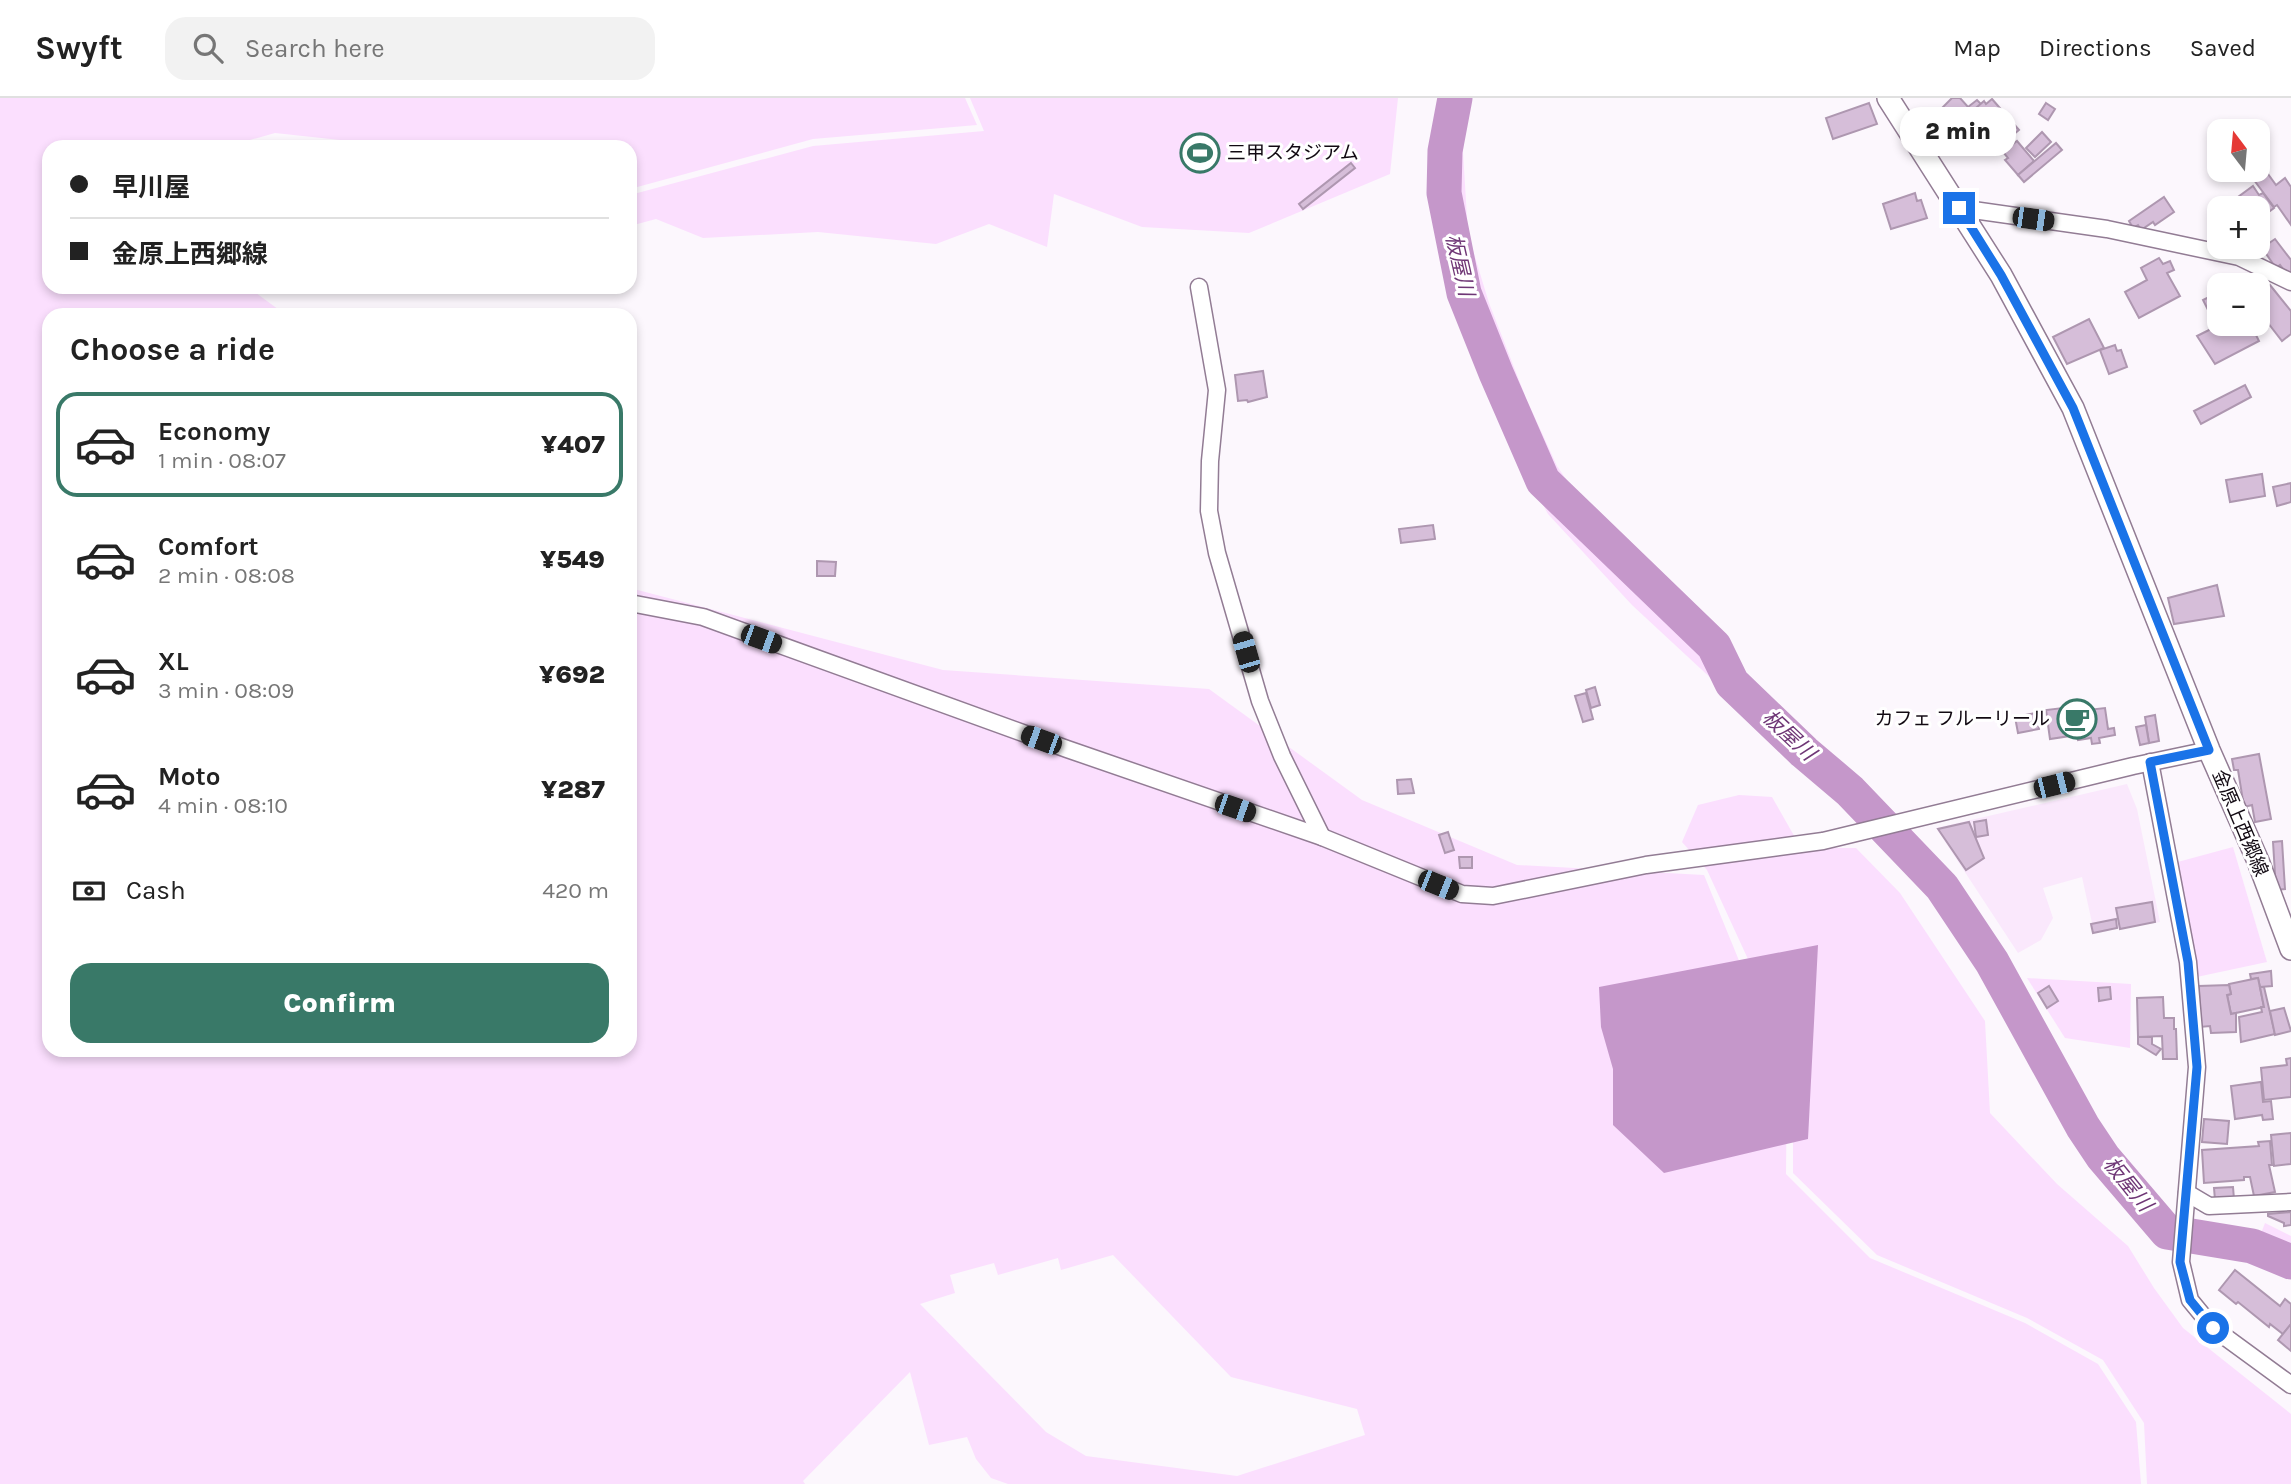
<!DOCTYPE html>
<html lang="en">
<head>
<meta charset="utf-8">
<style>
	:root { --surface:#fff; --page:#f2f2f2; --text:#222; --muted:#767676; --line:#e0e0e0; --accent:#397968 }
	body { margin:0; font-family:Karla,"Noto Sans JP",sans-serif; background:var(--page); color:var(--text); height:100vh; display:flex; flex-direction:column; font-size:26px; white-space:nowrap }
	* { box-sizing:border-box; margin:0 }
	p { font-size:23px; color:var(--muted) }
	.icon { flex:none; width:38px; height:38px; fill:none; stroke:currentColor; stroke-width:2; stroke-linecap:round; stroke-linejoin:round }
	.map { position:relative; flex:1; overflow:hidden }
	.panel { position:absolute; left:42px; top:210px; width:595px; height:749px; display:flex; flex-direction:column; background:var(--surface); border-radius:21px; box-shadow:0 4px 10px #0003 }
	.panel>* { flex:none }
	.banner { position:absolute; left:42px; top:42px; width:595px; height:154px; border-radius:21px; box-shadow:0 4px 10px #0003; display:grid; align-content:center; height:154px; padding:0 28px; background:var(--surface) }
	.needle { width:46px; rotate:344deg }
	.buttons { position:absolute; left:2207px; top:21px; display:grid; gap:14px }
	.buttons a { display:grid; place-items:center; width:63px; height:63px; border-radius:14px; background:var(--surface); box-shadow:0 4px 10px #0003; font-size:35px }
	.end { position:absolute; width:32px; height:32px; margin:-16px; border:9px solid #1a73e8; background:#fff; box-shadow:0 0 0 4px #fff }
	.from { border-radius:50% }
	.bubble { position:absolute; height:49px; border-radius:21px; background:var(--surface); box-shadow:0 4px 10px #0003; font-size:23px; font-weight:800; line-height:49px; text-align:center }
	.car { position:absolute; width:21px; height:42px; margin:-21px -10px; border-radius:9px; box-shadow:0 0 5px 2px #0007; background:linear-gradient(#222 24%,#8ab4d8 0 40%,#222 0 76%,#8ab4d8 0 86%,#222 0) }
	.banner b { display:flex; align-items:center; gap:24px; height:66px; font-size:26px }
	.banner b+b { border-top:2px solid var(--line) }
	.banner i { width:18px; height:18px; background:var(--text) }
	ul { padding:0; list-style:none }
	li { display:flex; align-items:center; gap:21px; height:105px; margin:0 14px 10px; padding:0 14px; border:4px solid transparent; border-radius:21px }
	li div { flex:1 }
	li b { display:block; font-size:26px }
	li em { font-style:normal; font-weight:800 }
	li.selected { border-color:var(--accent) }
	li>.icon { width:63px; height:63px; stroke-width:1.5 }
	h2 { padding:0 28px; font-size:32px; line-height:84px }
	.pay { display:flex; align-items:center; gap:18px; height:77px; padding:0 28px; font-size:26px }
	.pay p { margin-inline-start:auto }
	.action { display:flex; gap:14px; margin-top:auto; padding:14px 28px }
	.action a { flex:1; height:80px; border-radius:21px; background:var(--accent); color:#fff; font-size:28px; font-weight:800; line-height:80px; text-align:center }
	header { display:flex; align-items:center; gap:42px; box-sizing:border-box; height:98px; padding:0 35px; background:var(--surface); border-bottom:2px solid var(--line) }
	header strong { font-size:33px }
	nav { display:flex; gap:38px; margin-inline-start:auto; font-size:24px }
	.search { width:490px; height:63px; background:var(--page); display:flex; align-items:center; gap:18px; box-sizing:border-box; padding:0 24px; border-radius:21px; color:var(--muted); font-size:26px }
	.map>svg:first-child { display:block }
	.built { fill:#fae8fc }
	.green { fill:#fbdffe; fill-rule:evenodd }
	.water { fill:#c597ca }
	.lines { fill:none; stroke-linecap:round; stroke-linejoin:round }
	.river { stroke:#c597ca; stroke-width:35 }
	.building { fill:#d6bed9; stroke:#ae97b0; stroke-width:2 }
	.street-casing { stroke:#927c94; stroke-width:19 }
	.secondary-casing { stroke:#927c94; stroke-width:24 }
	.street { stroke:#fff; stroke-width:16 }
	.secondary { stroke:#fff; stroke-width:21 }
	.route { stroke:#1a73e8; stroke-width:9 }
	.labels { text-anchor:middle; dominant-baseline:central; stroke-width:6; stroke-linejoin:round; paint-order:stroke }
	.poi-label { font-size:19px; fill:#110912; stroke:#fff; text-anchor:start }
	.street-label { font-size:19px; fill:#110912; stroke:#fff }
	.water-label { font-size:21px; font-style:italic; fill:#6f3776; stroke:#fff }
</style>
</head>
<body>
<header>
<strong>Swyft</strong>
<div class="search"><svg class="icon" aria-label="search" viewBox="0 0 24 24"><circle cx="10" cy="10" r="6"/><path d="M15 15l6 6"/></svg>Search here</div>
<nav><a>Map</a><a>Directions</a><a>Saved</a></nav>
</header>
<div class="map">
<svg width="2291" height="1386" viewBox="0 0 2291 1386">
	<rect width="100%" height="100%" fill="#fcf7fd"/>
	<path class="built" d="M2127 686 2137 711 2160 824 2094 834 2082 779 2043 790 2053 820 2041 842 2018 855 1936 730Z"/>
	<g class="green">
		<path d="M0 0H965L977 27 813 41 630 91V49H405L275 35 225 49H49V189H248L286 217H49V952H630V490L943 572 1209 591 1362 702 1517 767 1704 777 1749 887 1787 968 1786 1076 1870 1160 2025 1225 2098 1266 2136 1324 2141 1386H1008L991 1380 976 1361 967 1339 929 1347 910 1274 803 1383 805 1386H0ZM1113 1157 1231 1279 1357 1311 1365 1337 1237 1378 1086 1358 1046 1334 920 1206 955 1195 950 1177 994 1165 998 1177 1058 1160 1061 1172Z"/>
		<path d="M970 0H1398L1390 76 1249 135 1142 129 1054 96 1047 149 989 126 936 146 818 134 703 140 656 121 630 128V97L813 48 984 33Z"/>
		<path d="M1461 0H1467L1463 54 1468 136 1489 205 1526 300 1557 368 1599 429 1571 406 1538 358 1467 178 1451 81V42L1458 6Z"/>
		<path d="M1525 374 1554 410 1714 558 1717 571 1715 584 1632 507 1548 416Z"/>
		<path d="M1739 697 1772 699 1801 750H1856L1900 795 1985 923 1990 1015 2057 1086 2128 1148 2154 1190 2183 1230 2291 1316V1386H2147L2144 1325 2103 1262 2027 1220 1877 1157 1793 1075V959L1707 772 1682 744 1698 707Z"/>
		<path d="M2233 749 2267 864 2192 880 2174 765Z"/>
		<path d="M2027 880 2131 886 2130 950 2065 940Z"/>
		<path d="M2265 1125 2291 1138V1157L2258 1143Z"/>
	</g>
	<path class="water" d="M1818 847 1808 1041 1664 1075 1613 1027V971L1601 929 1599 889Z"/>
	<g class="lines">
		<path class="river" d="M1455 0 1445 53 1444 95 1464 195 1496 275 1543 383 1714 548 1732 585 1804 654 1850 693 1942 789 1992 864 2083 1029 2103 1059 2167 1134 2252 1148 2291 1164"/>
	</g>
	<g class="building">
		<path d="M1952 0H1960L1968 9 1977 2 1981 6 1974 15 1980 23 1946 52 1925 27Z"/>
		<path d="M1992 1 2019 32 2001 47 1974 15 1979 11 1977 9 1984 3 1986 6Z"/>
		<path d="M1869 5 1877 26 1833 41 1826 20Z"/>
		<path d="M2046 5 2055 11 2048 22 2039 16Z"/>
		<path d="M2042 34 2051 44 2035 59 2026 50Z"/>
		<path d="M2017 43 2034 63 2018 77 2005 62 2008 60 2003 54Z"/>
		<path d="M2056 45 2062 52 2024 84 2018 77Z"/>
		<path d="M1351 65 1355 70 1303 111 1299 106Z"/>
		<path d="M2263 69 2276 87 2285 80 2291 89V127L2277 107 2274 109 2251 78Z"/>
		<path d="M2253 88 2259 97 2263 95 2274 110 2266 116 2268 119 2258 127V110H2223Z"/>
		<path d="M1915 95 1917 103 1921 102 1927 120 1891 131 1883 106Z"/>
		<path d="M2164 99 2174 114 2155 127 2153 124 2141 132 2138 127 2133 130 2129 123Z"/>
		<path d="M2275 141 2291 162V173L2287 176 2280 167 2276 170 2262 150Z"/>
		<path d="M2159 160 2163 166 2170 163 2174 172 2167 175 2180 198 2139 220 2125 194 2147 182 2141 170Z"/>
		<path d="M2270 187 2291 213V236L2282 243 2258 212V197Z"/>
		<path d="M2219 194V209L2209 214 2203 202Z"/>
		<path d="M2089 221 2104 250 2067 266 2053 239Z"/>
		<path d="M2221 226H2254L2257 231 2254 233 2259 243 2215 266 2197 238Z"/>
		<path d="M2115 247 2117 253 2121 252 2127 269 2109 276 2100 252Z"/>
		<path d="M1263 273 1267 299 1248 304 1247 302 1238 303 1235 277Z"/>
		<path d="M2245 287 2251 299 2201 326 2194 313Z"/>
		<path d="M2262 376 2265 398 2230 404 2226 382Z"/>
		<path d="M2291 385V404L2277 408 2273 389Z"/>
		<path d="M1433 427 1435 441 1401 445 1399 431Z"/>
		<path d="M817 463 836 464 835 478H817Z"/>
		<path d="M2217 487 2224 518 2174 526 2168 500Z"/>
		<path d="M1595 589 1600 607 1591 610 1586 592Z"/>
		<path d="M1586 595 1593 621 1583 624 1575 598Z"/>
		<path d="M2087 607 2088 612 2105 610 2108 631 2114 630 2115 637 2099 640 2100 645 2092 646 2091 640 2078 642 2077 637 2050 641 2046 612Z"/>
		<path d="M2036 615 2039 631 2018 635 2015 619Z"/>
		<path d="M2155 617 2159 643 2149 645 2145 619Z"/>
		<path d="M2146 627 2149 645 2140 647 2136 629Z"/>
		<path d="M2259 656 2271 721 2255 724 2252 707 2244 709 2238 672H2234L2232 661Z"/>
		<path d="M1411 681 1414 695 1398 696 1397 682Z"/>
		<path d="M1986 722 1988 737 1976 739 1974 724Z"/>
		<path d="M1969 724 1984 760 1966 772 1938 731Z"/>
		<path d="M1448 734 1454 752 1445 755 1439 737Z"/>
		<path d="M2282 743 2285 791 2276 792 2273 744Z"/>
		<path d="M1459 759H1472V770H1460Z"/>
		<path d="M2152 804 2155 824 2120 831 2116 810Z"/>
		<path d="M2116 821 2117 830 2093 835 2091 826Z"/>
		<path d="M2271 873 2272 888 2260 889 2258 880 2251 881 2250 876Z"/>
		<path d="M2258 880 2264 909 2231 916 2227 897 2231 896 2229 886Z"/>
		<path d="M2229 887 2231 896 2227 897 2231 916 2236 915V934L2211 935 2210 928 2200 929 2199 888Z"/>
		<path d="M2049 888 2058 903 2047 910 2038 895Z"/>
		<path d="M2110 889 2111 901 2099 903 2098 890Z"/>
		<path d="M2260 889H2264L2275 936 2241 944 2239 919 2262 914 2261 909H2264Z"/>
		<path d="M2163 899 2164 920H2174V931H2176L2177 961H2163L2162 938 2138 939 2137 900Z"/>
		<path d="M2284 910 2291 933 2275 937 2270 913Z"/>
		<path d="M2138 939H2152V946L2161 951 2156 957 2138 946Z"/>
		<path d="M2291 960V999L2264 1002 2261 970 2287 967 2286 961Z"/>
		<path d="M2261 984 2263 1004 2271 1003 2273 1021 2263 1022 2262 1017 2235 1021 2231 988Z"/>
		<path d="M2204 1021 2229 1023 2227 1046 2202 1044Z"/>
		<path d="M2291 1035V1066L2274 1068 2271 1037Z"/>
		<path d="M2270 1043 2272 1067H2269L2275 1094 2254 1098 2250 1079H2244V1082L2204 1085 2202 1052 2259 1048 2258 1044Z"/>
		<path d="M2233 1089 2234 1101 2215 1102 2214 1090Z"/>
		<path d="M2291 1114V1127L2284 1128V1125L2268 1118V1116Z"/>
		<path d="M2235 1172 2280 1208 2285 1201 2291 1206V1226L2283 1236 2270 1226 2269 1229 2238 1204 2236 1206 2219 1192Z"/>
		<path d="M2291 1226V1253L2278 1242Z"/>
	</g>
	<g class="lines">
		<g class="street-casing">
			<g id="street">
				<path d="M1959 110 2107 131 2239 159 2291 184"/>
				<path d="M1199 189 1217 292 1210 363 1209 413 1217 455 1260 603 1282 658 1322 739"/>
				<path d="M630 505 703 519 1067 651 1322 739 1462 796 1493 798 1646 767 1823 743 2133 668 2209 652"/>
				<path d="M2150 664 2188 864 2197 969 2181 1164 2190 1202 2213 1230 2291 1287"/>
				<path d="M2187 1095 2209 1108 2291 1104"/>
			</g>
		</g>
		<g class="secondary-casing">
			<path id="secondary" d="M1888 0 2001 177 2073 310 2209 652 2258 763 2291 851"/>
		</g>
		<use href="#street" class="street"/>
		<use href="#secondary" class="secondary"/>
	</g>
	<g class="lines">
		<path class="route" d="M1959 110 2001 177 2073 310 2209 652 2150 664 2188 864 2197 969 2180 1164 2190 1202 2213 1230"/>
	</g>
	<defs>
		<g id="stadium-ring" transform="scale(2.0125)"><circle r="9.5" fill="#fff" stroke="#397968" stroke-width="1.5"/><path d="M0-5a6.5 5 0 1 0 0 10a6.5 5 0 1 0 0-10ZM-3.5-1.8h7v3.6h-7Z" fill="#397968"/></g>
		<g id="cafe-ring" transform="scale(2.0125)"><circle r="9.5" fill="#fff" stroke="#397968" stroke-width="1.5"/><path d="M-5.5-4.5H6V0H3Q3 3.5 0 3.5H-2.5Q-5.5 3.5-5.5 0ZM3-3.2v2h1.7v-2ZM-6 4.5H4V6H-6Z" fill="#397968"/></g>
	</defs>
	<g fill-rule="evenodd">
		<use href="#stadium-ring" x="1200" y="55"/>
		<use href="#cafe-ring" x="2077" y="621"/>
	</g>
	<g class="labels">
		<g class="poi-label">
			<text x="1227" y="55">三甲スタジアム</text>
			<text x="2050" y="621" text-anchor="end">カフェ フルーリール</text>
		</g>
		<g class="street-label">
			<text transform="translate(2240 725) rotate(67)">金原上西郷線</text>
		</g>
		<g class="water-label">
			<text transform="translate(1460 167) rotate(77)">板屋川</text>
			<text transform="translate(1789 637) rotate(43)">板屋川</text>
			<text transform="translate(2128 1086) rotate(51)">板屋川</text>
		</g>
	</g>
</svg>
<div class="buttons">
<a><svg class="needle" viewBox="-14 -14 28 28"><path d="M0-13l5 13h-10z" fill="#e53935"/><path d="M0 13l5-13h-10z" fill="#767676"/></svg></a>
<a>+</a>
<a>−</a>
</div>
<i class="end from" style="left:2213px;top:1230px"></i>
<i class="end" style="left:1959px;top:110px"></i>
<div class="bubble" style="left:1900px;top:9px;width:116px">2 min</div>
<i class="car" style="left:2033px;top:121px;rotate:98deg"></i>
<i class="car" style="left:761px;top:541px;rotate:110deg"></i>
<i class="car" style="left:1246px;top:554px;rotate:344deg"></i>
<i class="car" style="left:1041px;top:642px;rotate:290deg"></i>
<i class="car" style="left:2054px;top:687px;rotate:76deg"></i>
<i class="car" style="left:1235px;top:710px;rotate:109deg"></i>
<i class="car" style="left:1438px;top:787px;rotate:112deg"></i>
<div class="banner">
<b><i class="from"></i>早川屋</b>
<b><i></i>金原上西郷線</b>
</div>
<section class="panel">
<h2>Choose a ride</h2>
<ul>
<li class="selected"><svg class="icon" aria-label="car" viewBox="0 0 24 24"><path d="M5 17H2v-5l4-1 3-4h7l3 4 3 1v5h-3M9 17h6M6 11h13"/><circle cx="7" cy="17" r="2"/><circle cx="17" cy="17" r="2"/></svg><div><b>Economy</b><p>1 min · 08:07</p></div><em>¥407</em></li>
<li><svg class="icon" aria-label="car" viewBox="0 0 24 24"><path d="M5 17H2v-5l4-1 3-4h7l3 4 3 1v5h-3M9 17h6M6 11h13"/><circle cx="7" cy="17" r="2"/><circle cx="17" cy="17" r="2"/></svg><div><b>Comfort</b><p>2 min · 08:08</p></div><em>¥549</em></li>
<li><svg class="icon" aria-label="car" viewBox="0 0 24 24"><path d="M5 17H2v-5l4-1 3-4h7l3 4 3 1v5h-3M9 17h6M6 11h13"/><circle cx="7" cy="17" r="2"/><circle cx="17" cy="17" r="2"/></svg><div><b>XL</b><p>3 min · 08:09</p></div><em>¥692</em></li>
<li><svg class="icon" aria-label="car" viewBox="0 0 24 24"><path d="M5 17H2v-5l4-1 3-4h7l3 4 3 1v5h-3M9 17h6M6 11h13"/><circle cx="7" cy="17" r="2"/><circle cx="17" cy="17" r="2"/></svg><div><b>Moto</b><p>4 min · 08:10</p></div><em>¥287</em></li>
</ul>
<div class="pay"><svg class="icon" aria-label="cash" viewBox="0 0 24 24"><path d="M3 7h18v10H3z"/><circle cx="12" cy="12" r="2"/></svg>Cash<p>420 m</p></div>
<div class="action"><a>Confirm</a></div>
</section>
</div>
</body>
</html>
